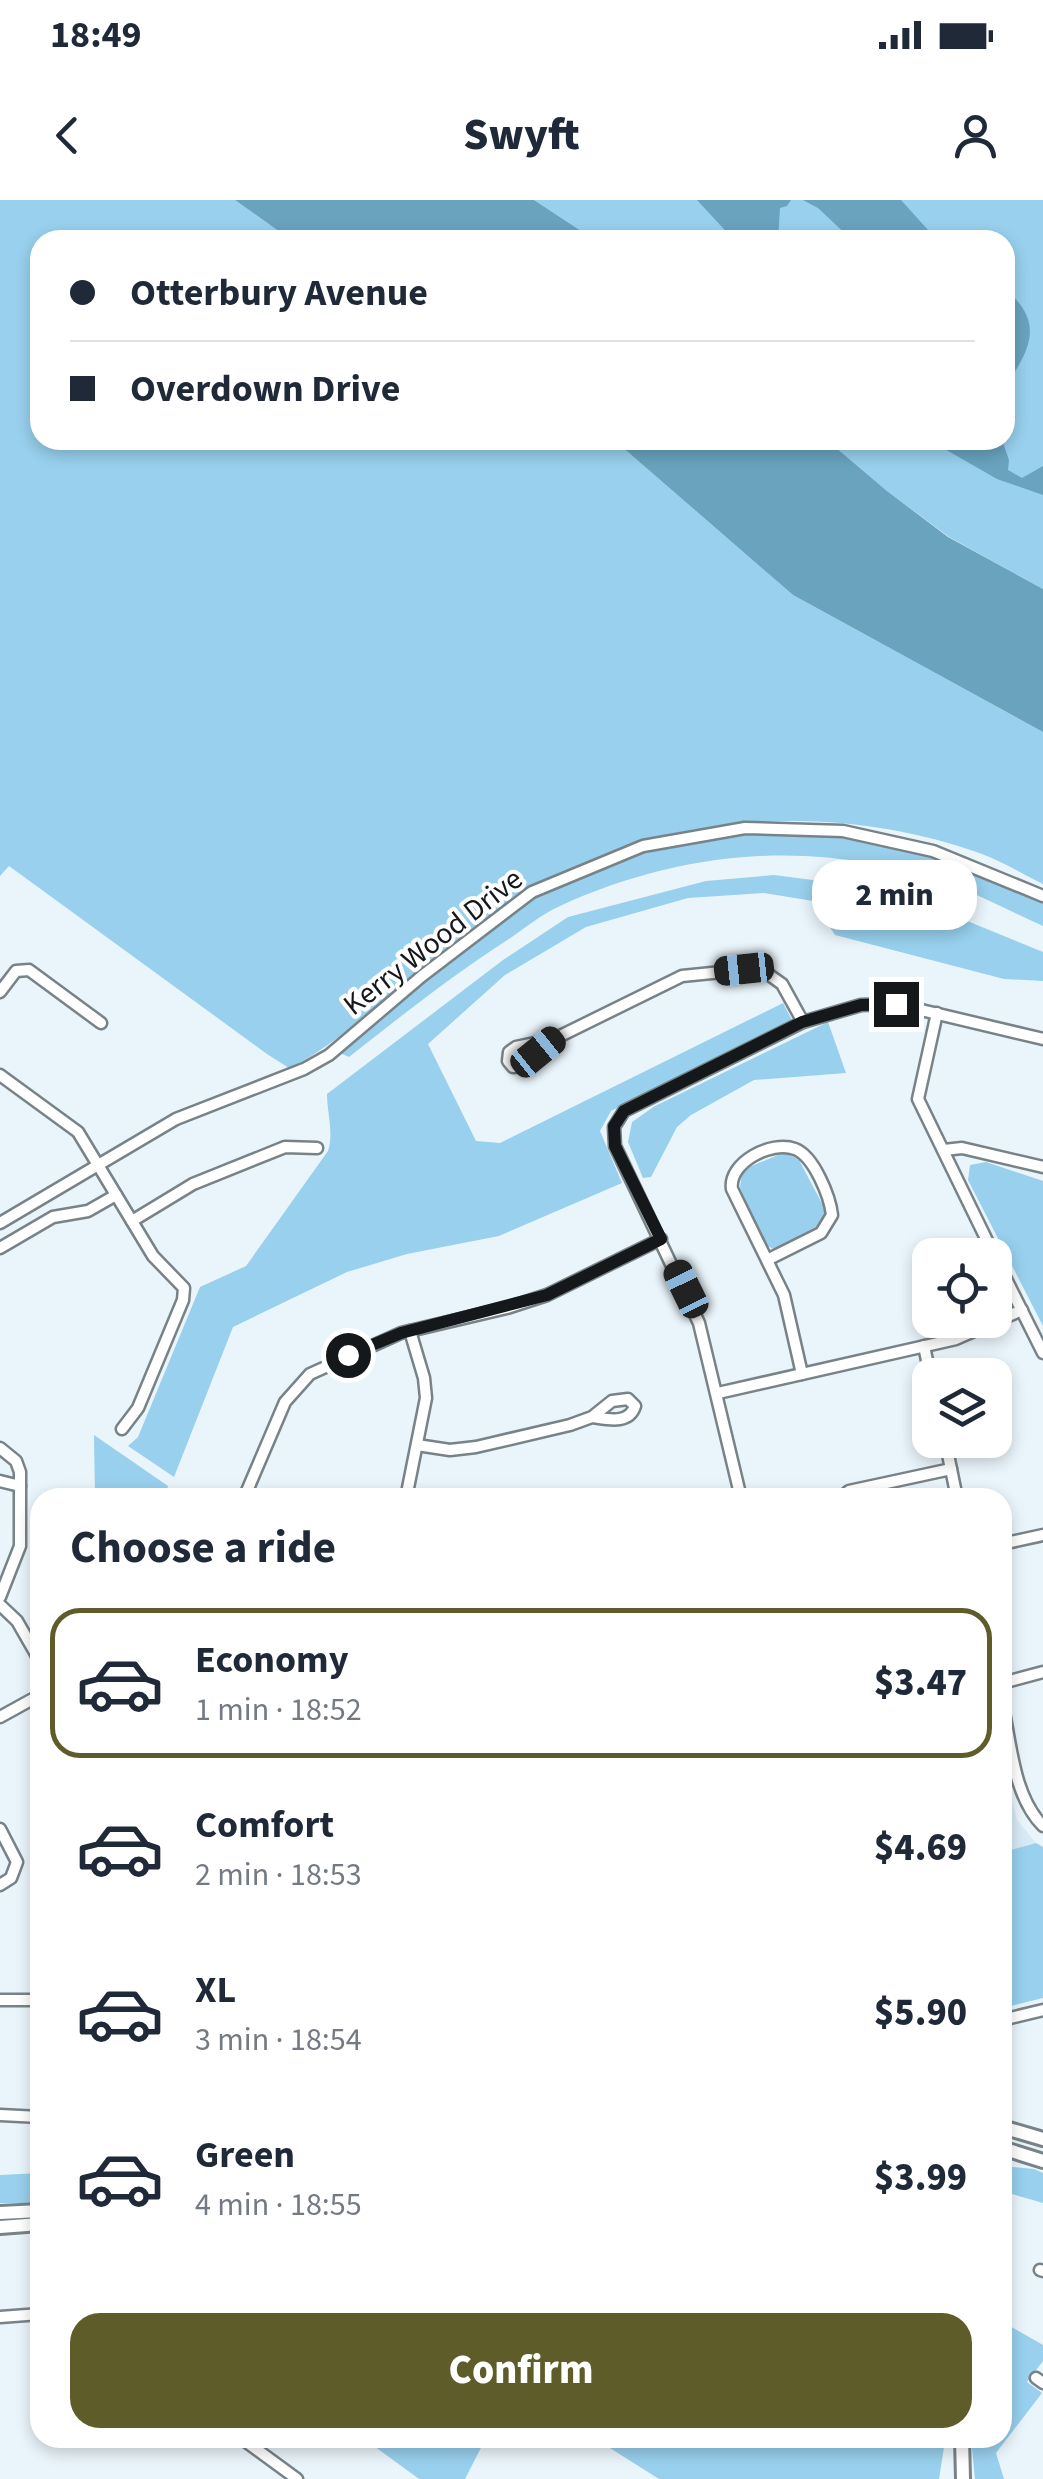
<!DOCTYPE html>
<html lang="en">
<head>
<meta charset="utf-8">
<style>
	:root { --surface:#fff; --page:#f6f6f7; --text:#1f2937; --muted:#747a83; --line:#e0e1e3; --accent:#5e5d2a }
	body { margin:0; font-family:"Source Sans 3",sans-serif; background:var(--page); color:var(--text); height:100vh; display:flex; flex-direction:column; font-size:38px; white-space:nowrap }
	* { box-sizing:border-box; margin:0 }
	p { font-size:32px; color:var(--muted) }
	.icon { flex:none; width:55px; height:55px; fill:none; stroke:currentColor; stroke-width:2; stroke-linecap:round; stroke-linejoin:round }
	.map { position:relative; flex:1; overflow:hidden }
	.details { position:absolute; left:30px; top:1288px; width:982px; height:960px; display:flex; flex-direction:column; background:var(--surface); border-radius:30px; box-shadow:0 5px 15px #0003 }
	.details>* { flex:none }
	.banner { position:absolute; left:30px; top:30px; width:985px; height:220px; border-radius:30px; box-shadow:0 5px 15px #0003; display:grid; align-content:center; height:220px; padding:0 40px; background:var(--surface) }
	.controls { position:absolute; left:912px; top:1038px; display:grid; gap:20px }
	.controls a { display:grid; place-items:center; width:100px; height:100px; border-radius:20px; background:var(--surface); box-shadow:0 5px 15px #0003; font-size:50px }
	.end { position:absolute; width:45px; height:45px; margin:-22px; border:12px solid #14181a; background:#fff; box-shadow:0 0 0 5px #fff }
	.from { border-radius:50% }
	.bubble { position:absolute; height:70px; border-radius:30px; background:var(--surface); box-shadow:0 5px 15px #0003; font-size:32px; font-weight:800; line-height:70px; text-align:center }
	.car { position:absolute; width:30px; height:60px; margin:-30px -15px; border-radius:12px; box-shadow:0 0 8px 2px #0007; background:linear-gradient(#222 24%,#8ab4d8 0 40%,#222 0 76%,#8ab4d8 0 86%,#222 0) }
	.banner b { display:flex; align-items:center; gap:35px; height:95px; font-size:38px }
	.banner b+b { border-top:2px solid var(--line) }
	.banner i { width:25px; height:25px; background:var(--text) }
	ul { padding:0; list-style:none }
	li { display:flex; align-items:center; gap:30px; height:150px; margin:0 20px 15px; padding:0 20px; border:5px solid transparent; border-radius:30px }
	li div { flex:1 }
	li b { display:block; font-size:38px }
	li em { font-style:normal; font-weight:800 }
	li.current { border-color:var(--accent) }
	li>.icon { width:90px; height:90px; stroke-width:1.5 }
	h2 { padding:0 40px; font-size:45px; line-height:120px }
	.button { display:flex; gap:20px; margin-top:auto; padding:20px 40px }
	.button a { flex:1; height:115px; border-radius:30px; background:var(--accent); color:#fff; font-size:40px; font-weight:800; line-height:115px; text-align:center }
	.status { display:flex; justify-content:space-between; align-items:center; height:70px; padding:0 50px; background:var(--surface); direction:ltr }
	.status svg { height:28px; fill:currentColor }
	header { display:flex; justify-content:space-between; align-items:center; height:130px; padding:0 40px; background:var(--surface); font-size:45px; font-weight:800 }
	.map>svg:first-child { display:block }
	.built { fill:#d7eaf5 }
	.green { fill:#98d0ed }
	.water { fill:#69a3be }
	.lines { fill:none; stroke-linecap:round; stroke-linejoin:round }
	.minor-casing { stroke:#788388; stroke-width:15 }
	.major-casing { stroke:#788388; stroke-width:18 }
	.minor { stroke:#fff; stroke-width:10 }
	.major { stroke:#fff; stroke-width:12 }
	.route { stroke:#14181a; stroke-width:12 }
	.labels { text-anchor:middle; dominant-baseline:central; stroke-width:8; stroke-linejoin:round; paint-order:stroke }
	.street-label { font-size:30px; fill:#14181a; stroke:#fff }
</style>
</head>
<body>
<div class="status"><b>18:49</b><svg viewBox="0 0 49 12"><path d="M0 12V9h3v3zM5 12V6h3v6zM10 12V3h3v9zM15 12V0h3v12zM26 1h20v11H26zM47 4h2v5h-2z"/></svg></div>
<header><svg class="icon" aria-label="back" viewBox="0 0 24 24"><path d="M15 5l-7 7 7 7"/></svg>Swyft<svg class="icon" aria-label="person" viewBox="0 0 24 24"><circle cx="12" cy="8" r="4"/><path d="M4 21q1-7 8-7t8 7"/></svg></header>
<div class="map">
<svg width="1043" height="2279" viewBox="0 0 1043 2279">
	<rect width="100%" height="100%" fill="#eaf5fb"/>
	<path class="built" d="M1002 1564 1017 1620 1036 1643 1003 1652Z"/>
	<g class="green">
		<path d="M0 0H235L291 40H40V240H614L793 395 1043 532V684C1023 674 1003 662 982 654 853 608 706 609 581 665 563 673 542 679 526 690 480 720 435 756 393 792 360 819 329 849 289 868L267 854 9 666 0 676Z"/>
		<path d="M534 0H1043V389L949 337 887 291 827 240H1005V40H595Z"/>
		<path d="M745 628 843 631 933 651 1043 696V726C1015 714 988 699 960 688 825 638 690 647 560 706 542 714 525 728 509 739 453 775 401 816 349 857L340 853 422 776 532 692 643 646Z"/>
		<path d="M774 675 867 687 933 707 1043 752V781L1004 779 835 735 813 701 764 693 688 698 586 727 505 775 428 844 476 941 500 943 783 803 792 820 611 911 600 931 622 983 499 1036 407 1054 347 1072 233 1127 174 1277 128 1246 138 1237 200 1087 246 1066 328 951C334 933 327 913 327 894L503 760 568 717 706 681Z"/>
		<path d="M828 822 846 873 754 880 691 915 677 927 651 977 643 978 628 942 632 922 655 906Z"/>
		<path d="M785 952 799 960 826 1011 823 1023 776 1050 765 1045 740 988 742 970Z"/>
		<path d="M986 962 1043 981V1126L968 980 970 965Z"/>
		<path d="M94 1235 168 1286 165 1297H95Z"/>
		<path d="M1036 1643 1043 1647V1798L1003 1808V1652Z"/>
		<path d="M1002 1966 1034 1969 1043 1973V2003L1012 1994 1003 2008Z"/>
		<path d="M40 1973V2003H0V1975Z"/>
		<path d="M1003 2122 1043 2145V2161L1027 2182 1042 2193 996 2253 1004 2279H975L971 2238H1002Z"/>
		<path d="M363 2238H362H486L465 2279H419Z"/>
		<path d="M594 2238H864L875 2246 945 2241 939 2279H659Z"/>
	</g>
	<g class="water">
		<path d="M235 0H534L595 40H291Z"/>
		<path d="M697 0H791L787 6 780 8 778 40H734Z"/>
		<path d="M803 0H901L937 40H852L818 8Z"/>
		<path d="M1005 89C1043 121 1033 146 1005 187Z"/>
		<path d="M614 240H827L887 291 948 337 1043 389V532L793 395Z"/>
		<path d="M929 240H1002L1009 260 1008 270 1022 278 1043 266V295L997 279Z"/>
	</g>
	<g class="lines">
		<g class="minor-casing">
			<g id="minor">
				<path d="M0 792 16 771 29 770 101 823"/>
				<path d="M937 813 918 899 994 1055"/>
				<path d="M554 839 516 847 509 852 508 861 513 867 522 866 554 839 682 776 752 769 765 772 782 784 803 822"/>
				<path d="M0 875 78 932 153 1056 184 1088 183 1100 138 1208 122 1229"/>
				<path d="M944 950 962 948 1043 967"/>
				<path d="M132 1021 193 984 285 947 317 948"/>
				<path d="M0 1023 176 919 304 869 329 855 422 776 532 692 643 646 745 628 843 631 933 651 1043 696"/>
				<path d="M0 1048 53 1017 88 1011 116 995"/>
				<path d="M995 1057 1043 1153"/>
				<path d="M767 1060 821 1033 832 1015C830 997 814 956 795 949 771 940 728 963 732 989L784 1095 802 1174"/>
				<path d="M924 1146 930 1175"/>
				<path d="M718 1193 956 1139 1022 1110"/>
				<path d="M945 1240 957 1298"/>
				<path d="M417 1245 450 1250 476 1247 570 1225 592 1217 612 1201 628 1199 635 1206C629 1225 607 1219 592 1217"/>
				<path d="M0 1248 16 1261 20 1272V1346L0 1397"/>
				<path d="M0 1281 20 1286"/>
				<path d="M244 1298 285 1202 310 1174 401 1133 507 1108 547 1095 661 1039"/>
				<path d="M406 1298 426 1198 424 1178 410 1131"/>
				<path d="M741 1298 699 1123 615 946 614 927 624 911 803 822 861 805 896 804 1043 839"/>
				<path d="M841 1298 849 1291 951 1269"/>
				<path d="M1002 1344 1043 1335"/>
				<path d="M0 1405 17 1421 40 1461"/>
				<path d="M1002 1483 1043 1472"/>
				<path d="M1002 1502C1011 1543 1013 1596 1043 1626"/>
				<path d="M0 1517 40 1495"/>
				<path d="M0 1629 17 1662 11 1678 0 1685"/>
				<path d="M0 1800H40"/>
				<path d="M1002 1820 1043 1810"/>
				<path d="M0 1915 40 1917"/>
				<path d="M1040 2070 1043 2071"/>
				<path d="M0 2117 40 2114"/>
				<path d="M1036 2178 1043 2183"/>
				<path d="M241 2238 297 2279"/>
			</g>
		</g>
		<g class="major-casing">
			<g id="major">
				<path d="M1002 1927 1043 1939"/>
				<path d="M1002 1948 1043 1961"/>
				<path d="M0 2013 40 2011"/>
				<path d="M0 2027 40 2024"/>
				<path d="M962 2238 963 2279"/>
			</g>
		</g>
		<use href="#minor" class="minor"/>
		<use href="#major" class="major"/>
	</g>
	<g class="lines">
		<path class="route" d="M348 1155 401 1133 547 1095 661 1039 615 946 614 926 624 911 802 822 861 805 896 804"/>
	</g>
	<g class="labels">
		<g class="street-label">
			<text transform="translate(433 742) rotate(-38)">Kerry Wood Drive</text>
		</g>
	</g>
</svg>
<div class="controls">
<a><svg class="icon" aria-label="locate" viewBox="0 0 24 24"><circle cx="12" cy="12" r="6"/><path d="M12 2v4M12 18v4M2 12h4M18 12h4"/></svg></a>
<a><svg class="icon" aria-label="layers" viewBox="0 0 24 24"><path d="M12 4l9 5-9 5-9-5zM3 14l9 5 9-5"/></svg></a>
</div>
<i class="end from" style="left:348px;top:1155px"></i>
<i class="end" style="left:896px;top:804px"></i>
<div class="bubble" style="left:812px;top:660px;width:165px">2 min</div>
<i class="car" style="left:744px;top:769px;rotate:264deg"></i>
<i class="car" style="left:538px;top:852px;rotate:51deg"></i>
<i class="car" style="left:686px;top:1089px;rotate:334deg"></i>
<div class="banner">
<b><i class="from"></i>Otterbury Avenue</b>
<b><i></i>Overdown Drive</b>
</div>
<section class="details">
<h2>Choose a ride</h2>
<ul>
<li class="current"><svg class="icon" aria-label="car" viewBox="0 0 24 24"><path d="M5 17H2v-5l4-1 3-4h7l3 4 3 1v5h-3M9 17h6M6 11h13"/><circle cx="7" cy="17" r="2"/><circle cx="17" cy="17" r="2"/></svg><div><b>Economy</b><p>1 min · 18:52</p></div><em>$3.47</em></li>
<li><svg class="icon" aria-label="car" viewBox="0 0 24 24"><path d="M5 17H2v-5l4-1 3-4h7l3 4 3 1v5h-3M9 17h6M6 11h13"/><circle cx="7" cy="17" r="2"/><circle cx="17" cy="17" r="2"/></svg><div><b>Comfort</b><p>2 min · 18:53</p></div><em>$4.69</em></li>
<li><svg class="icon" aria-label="car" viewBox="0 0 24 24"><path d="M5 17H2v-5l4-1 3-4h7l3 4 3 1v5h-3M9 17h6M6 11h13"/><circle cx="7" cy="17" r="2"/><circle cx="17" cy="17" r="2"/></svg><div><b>XL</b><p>3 min · 18:54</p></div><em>$5.90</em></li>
<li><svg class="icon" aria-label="car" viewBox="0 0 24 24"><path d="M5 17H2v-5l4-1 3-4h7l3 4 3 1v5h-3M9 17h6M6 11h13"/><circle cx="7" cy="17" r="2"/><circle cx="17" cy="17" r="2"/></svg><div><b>Green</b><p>4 min · 18:55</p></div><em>$3.99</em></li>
</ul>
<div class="button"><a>Confirm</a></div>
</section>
</div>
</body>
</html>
